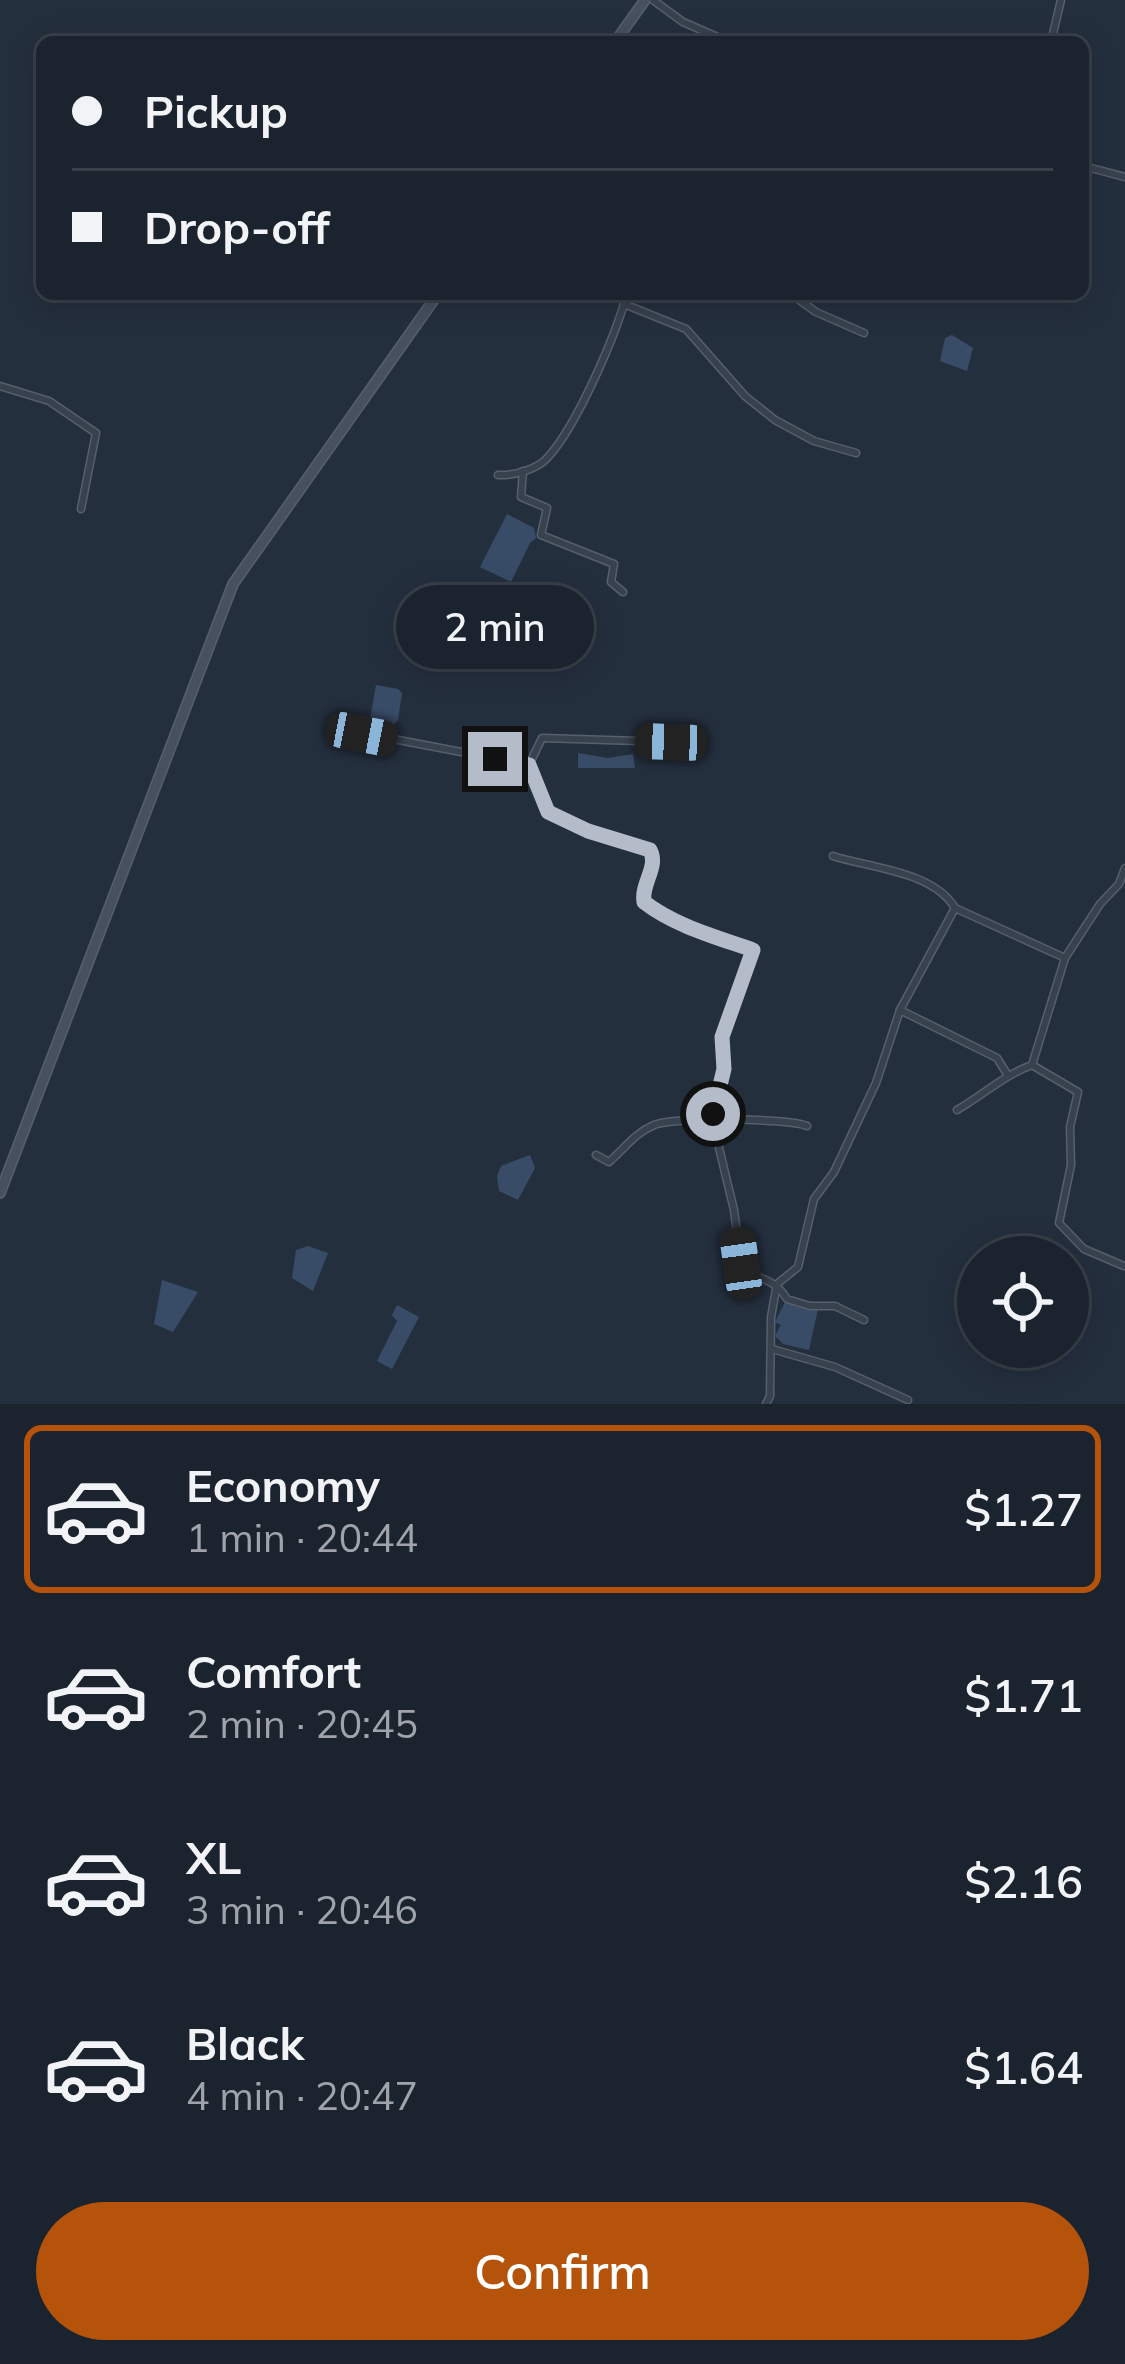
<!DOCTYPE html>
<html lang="en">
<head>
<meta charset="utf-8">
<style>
	:root { --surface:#1b232e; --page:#282f3a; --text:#f1f3f6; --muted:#a0a4aa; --line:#39404a; --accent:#b45309 }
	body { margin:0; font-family:Mulish,sans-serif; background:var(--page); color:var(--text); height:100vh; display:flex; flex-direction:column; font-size:45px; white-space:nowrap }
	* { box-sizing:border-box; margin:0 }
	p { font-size:39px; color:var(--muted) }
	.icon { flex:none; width:66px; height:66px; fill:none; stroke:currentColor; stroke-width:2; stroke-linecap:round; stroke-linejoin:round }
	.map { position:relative; height:1404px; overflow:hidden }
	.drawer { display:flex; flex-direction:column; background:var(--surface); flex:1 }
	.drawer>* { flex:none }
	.top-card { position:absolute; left:36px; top:36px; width:1053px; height:264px; border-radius:18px; box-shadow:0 6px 30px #0003,0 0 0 3px var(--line); display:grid; align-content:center; height:264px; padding:0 36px; background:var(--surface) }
	.tools { position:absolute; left:957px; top:1236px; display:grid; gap:24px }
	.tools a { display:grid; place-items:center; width:132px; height:132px; border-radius:50%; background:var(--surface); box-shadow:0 6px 30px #0003,0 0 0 3px var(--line); font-size:60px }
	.end { position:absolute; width:54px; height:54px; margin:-27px; border:15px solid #b4bcc9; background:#111; box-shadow:0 0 0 6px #111 }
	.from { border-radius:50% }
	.bubble { position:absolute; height:84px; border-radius:42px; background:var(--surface); box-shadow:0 6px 30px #0003,0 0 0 3px var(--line); font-size:39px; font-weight:600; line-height:84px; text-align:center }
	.car { position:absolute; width:36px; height:72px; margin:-36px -18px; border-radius:15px; box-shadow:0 0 9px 3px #0007; background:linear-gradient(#222 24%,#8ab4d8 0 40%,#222 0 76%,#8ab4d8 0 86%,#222 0) }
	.top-card b { display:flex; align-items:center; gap:42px; height:114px; font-size:45px }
	.top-card b+b { border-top:3px solid var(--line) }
	.top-card i { width:30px; height:30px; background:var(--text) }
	ul { padding:21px 0 0; list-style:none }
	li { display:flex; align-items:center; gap:36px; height:168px; margin:0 24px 18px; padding:0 12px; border:6px solid transparent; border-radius:18px }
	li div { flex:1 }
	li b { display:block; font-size:45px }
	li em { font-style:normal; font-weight:600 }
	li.current { border-color:var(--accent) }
	li>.icon { width:108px; height:108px; stroke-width:1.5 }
	.button { display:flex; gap:24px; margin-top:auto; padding:24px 36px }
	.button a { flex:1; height:138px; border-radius:72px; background:var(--accent); color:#fff; font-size:48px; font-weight:600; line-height:138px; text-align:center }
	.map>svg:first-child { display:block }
	.water { fill:#394c67 }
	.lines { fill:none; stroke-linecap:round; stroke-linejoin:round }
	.street-casing { stroke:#565f6c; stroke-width:9 }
	.secondary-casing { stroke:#565f6c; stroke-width:12 }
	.street { stroke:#38414e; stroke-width:6 }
	.secondary { stroke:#465061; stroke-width:9 }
	.route { stroke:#b4bcc9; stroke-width:15 }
</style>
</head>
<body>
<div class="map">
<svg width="1125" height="1404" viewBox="0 0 1125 1404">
	<rect width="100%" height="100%" fill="#242f3e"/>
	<g class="water">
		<path d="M952 335 973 348 967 371 940 361 945 338Z"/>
		<path d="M507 514 534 528 536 538 530 543 511 582 480 567Z"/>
		<path d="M376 685 398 689 402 693 398 720 389 730 370 719Z"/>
		<path d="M578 753 608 758 633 754 635 768H578Z"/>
		<path d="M530 1155 535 1168 518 1200 499 1191 497 1176 501 1166Z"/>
		<path d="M308 1246 328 1253 313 1291 292 1278 296 1250Z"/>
		<path d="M162 1280 198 1292 173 1332 154 1324Z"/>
		<path d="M785 1302 818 1309 809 1350 783 1344 775 1336 781 1325 775 1322Z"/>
		<path d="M397 1305 419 1317 392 1369 377 1361 397 1321 392 1315Z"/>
	</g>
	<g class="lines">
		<g class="street-casing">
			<g id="street">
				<path d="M653 0 683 22 729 42"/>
				<path d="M1051 42 1061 0"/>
				<path d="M1083 166 1125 177"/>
				<path d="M791 294 816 312 864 333"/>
				<path d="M624 304 686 329 745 396 775 420 814 441 856 453"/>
				<path d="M0 386 49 401 96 433 81 509"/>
				<path d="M523 471 521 497 547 508 541 535 614 564 611 582 623 592"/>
				<path d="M498 475C514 476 539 469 549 456 578 423 615 337 627 294"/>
				<path d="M362 733 529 765"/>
				<path d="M671 742 542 738 529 765 548 811 588 831 650 850C659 868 641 883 644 901L691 928 753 950 722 1037 725 1069 713 1123 734 1210 741 1263C752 1282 771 1273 787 1299L810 1306H835L864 1320"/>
				<path d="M833 856C870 868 933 871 955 908"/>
				<path d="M900 1010 997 1058 1007 1074"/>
				<path d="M1032 1065 1065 958 1100 904 1119 884 1125 868"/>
				<path d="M957 1110C983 1095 1004 1075 1032 1065L1078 1092 1070 1127 1071 1165 1059 1223 1084 1249 1124 1266"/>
				<path d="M596 1155 609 1162C624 1149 635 1133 654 1125 672 1117 787 1118 807 1126"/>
				<path d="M772 1349 835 1367 908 1400"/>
				<path d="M766 1404 770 1396 771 1317 777 1284 798 1267 814 1199 834 1172 876 1083 900 1010 955 908 1065 958"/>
			</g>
		</g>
		<g class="secondary-casing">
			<g id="secondary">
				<path d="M615 42 645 0"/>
				<path d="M0 1193 233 584 438 294"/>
			</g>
		</g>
		<use href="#street" class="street"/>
		<use href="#secondary" class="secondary"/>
	</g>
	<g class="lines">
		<path class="route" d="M495 759 529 765 548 812 588 831 650 850C659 867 641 883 644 902 675 926 716 937 753 950L722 1037 724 1069 713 1114"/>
	</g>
</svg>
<div class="tools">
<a><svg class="icon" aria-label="locate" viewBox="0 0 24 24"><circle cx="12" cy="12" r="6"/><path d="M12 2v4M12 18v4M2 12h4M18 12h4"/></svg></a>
</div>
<i class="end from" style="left:713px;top:1114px"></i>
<i class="end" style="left:495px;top:759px"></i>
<div class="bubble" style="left:396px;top:585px;width:198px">2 min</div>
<i class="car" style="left:362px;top:734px;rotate:101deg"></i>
<i class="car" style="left:671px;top:742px;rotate:272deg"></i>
<i class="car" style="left:741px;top:1263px;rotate:352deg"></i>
<div class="top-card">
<b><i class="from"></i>Pickup</b>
<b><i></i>Drop-off</b>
</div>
</div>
<section class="drawer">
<ul>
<li class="current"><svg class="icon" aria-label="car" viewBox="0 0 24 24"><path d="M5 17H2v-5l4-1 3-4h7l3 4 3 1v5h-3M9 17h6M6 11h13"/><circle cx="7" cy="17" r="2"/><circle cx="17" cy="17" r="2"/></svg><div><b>Economy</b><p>1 min · 20:44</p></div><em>$1.27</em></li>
<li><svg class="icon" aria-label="car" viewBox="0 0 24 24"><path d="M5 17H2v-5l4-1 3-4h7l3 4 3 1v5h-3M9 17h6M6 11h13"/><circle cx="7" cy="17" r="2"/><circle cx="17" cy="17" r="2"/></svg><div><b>Comfort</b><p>2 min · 20:45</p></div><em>$1.71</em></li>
<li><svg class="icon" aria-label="car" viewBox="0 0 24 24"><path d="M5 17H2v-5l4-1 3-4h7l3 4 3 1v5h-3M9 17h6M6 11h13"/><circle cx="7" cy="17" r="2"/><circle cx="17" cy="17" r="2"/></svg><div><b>XL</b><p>3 min · 20:46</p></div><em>$2.16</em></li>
<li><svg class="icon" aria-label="car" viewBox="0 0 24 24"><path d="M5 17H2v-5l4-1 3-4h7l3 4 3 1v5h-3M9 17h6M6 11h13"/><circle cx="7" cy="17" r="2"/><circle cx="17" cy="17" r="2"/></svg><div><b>Black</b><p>4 min · 20:47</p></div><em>$1.64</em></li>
</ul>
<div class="button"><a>Confirm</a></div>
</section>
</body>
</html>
